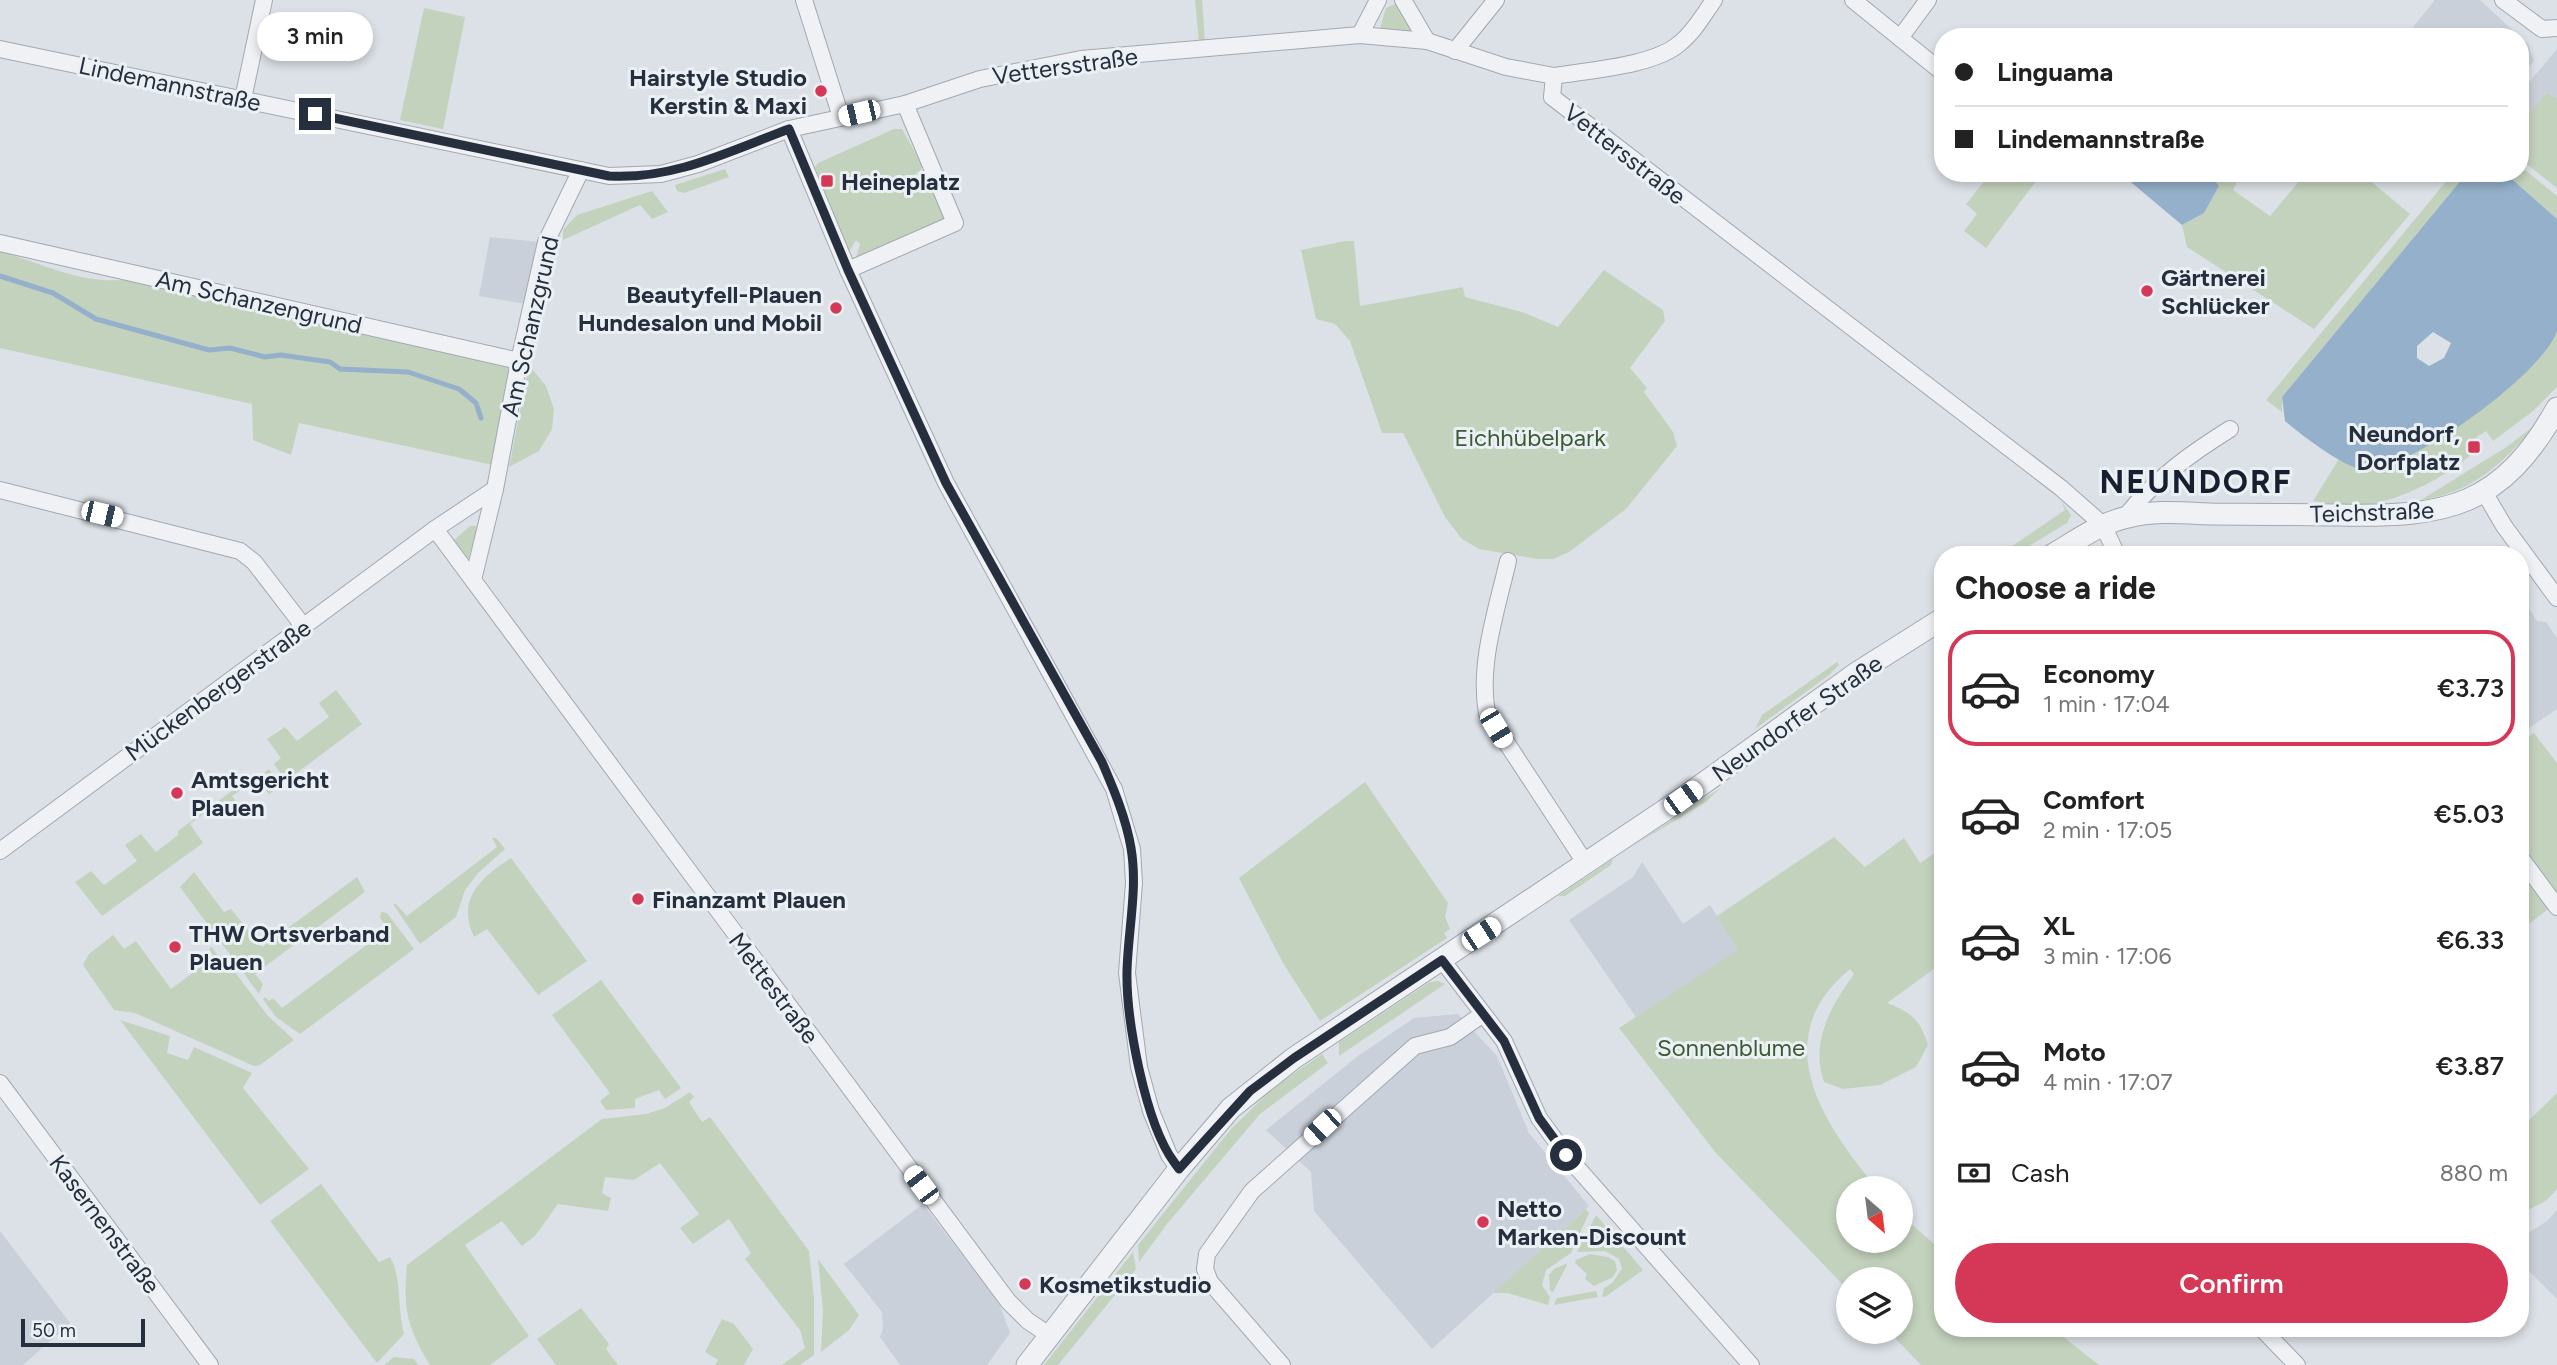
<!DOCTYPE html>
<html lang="en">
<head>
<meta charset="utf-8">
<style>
	:root { --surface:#fff; --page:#f2f2f2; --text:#222; --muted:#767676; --line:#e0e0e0; --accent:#d53856 }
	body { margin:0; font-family:Figtree,sans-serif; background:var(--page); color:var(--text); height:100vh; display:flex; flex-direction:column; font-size:26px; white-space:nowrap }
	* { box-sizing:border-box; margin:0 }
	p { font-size:23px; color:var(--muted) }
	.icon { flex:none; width:38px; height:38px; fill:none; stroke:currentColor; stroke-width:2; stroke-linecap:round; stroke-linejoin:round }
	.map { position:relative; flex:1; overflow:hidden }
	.drawer { position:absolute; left:1934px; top:546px; width:595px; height:791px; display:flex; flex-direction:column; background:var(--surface); border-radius:28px; box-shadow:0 4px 10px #0003 }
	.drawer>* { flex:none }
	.banner { position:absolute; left:1934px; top:28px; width:595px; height:154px; border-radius:28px; box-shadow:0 4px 10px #0003; display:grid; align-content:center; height:154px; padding:0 21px; background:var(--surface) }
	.needle { width:46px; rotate:152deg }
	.tools { position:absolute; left:1836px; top:1176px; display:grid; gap:14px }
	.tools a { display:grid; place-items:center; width:77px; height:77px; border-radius:50%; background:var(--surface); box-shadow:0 4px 10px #0003; font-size:35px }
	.scale { position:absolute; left:21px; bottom:18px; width:124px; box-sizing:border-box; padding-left:7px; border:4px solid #252f3e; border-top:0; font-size:19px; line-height:24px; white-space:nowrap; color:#252f3e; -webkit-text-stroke:5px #ebf0f5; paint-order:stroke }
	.end { position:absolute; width:32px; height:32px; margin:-16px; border:9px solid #252f3e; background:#fff; box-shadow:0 0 0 4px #fff }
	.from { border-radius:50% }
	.bubble { position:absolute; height:49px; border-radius:24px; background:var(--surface); box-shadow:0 4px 10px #0003; font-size:23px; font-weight:600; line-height:49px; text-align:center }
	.car { position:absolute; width:21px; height:42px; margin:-21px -10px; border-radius:9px; box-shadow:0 0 5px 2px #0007; background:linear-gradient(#fff 24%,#345 0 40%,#fff 0 76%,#345 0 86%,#fff 0) }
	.banner b { display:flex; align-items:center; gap:24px; height:66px; font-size:26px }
	.banner b+b { border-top:2px solid var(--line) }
	.banner i { width:18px; height:18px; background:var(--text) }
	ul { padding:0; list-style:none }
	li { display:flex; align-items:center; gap:21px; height:116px; margin:0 14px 10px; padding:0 7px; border:4px solid transparent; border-radius:28px }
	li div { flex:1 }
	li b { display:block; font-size:26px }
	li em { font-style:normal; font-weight:600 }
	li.on { border-color:var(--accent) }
	li>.icon { width:63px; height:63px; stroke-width:1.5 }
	h2 { padding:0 21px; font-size:32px; line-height:84px }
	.pay { display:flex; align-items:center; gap:18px; height:77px; padding:0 21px; font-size:26px }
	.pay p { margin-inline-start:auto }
	.primary-button { display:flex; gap:14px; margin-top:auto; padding:14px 21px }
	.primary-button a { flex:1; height:80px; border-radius:42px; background:var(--accent); color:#fff; font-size:28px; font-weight:600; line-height:80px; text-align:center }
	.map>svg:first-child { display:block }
	.built { fill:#cad0d9 }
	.green { fill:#c3d2bd }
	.water { fill:#94b0ca; fill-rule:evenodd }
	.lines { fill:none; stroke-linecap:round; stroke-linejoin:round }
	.stream { stroke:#94b0ca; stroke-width:5 }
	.minor-casing { stroke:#a1a8b1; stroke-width:18 }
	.tertiary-casing { stroke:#a1a8b1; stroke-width:23 }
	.minor { stroke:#eff1f5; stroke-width:16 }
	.tertiary { stroke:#eff1f5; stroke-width:21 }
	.route { stroke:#252f3e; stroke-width:9 }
	.poi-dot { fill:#d53856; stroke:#ebf0f5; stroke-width:2.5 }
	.labels { text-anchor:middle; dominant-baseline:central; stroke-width:6; stroke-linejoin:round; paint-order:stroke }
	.street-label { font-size:24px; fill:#252f3e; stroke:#ebf0f5 }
	.poi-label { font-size:24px; font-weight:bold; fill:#252f3e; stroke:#ebf0f5; text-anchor:start }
	.park-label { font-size:24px; fill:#3b5b32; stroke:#ebf0f5 }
	.district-label { font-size:32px; font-weight:bold; letter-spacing:2px; fill:#18202f; stroke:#ebf0f5 }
</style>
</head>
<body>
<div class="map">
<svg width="2557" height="1365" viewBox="0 0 2557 1365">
	<rect width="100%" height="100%" fill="#dce1e7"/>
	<g class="built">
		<path d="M2435 0H2480L2520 37H2405Z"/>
		<path d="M2520 37 2528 44 2534 61 2520 77Z"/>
		<path d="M2557 49V98L2547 93 2522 124 2520 93Z"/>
		<path d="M490 237 539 242 526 304 479 296Z"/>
		<path d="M2520 594 2537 621 2546 622 2557 638V709L2520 734Z"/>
		<path d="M1642 862 1683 924 1710 905 1739 950 1636 1017 1569 920 1633 877Z"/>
		<path d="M1458 1014 1497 1056 1529 1133 1589 1206 1432 1349 1314 1211 1311 1172 1266 1130 1358 1056 1414 1018Z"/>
		<path d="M923 1204 999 1303 1010 1333 987 1365H900L880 1337 883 1328 882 1312 844 1264Z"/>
		<path d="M2557 1210V1299L2520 1262V1238L2547 1221Z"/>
		<path d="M0 1231 70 1323 23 1365H0Z"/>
	</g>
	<g class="green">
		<path d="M1195 0H1202L1205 43H1199Z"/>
		<path d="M1395 4 1400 6 1413 28 1408 35 1380 29 1386 8Z"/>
		<path d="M424 8 465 17 443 129 400 120Z"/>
		<path d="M2547 93 2557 98V188L2520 159V123Z"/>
		<path d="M894 129H902L923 166 920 171 908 179 911 186 931 178 946 214 944 220 856 258 860 244 856 240 849 252 815 167 818 163Z"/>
		<path d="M2520 166 2557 196V219L2505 173H2520Z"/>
		<path d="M725 169 729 177 684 193 677 191 675 185Z"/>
		<path d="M1991 173H2042L1986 248 1964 231 1977 214 1966 204Z"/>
		<path d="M2209 173H2241L2233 190 2270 216 2306 173H2361L2410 214 2314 329 2187 247 2182 225 2204 213 2219 186Z"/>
		<path d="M2453 173H2467L2282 397V412L2266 400Z"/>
		<path d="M652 191 668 212 652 219 640 205 563 240V230L577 215Z"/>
		<path d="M1345 241H1354L1360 306 1463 287 1465 297 1522 312 1558 327 1604 270 1663 310 1665 321 1630 368 1647 388 1644 392 1673 432 1677 446 1626 509 1569 552 1553 559H1537L1479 549 1462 539 1445 517 1403 433H1382L1350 341 1335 324 1316 319 1301 250Z"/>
		<path d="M0 251C41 263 88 288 133 278L510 367 493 465 299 423 291 455 253 440 252 404 0 348Z"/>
		<path d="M2557 331V387L2533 411 2493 441 2486 431 2468 443 2473 453C2446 477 2403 499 2367 505 2349 508 2330 503 2313 501L2339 459 2365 470 2541 354Z"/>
		<path d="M529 365 546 386 554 409 552 429 539 451 509 467Z"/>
		<path d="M2534 426C2505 463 2469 494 2421 500L2508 446Z"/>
		<path d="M2061 501 2071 515 2067 523 2014 555H1999L2065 510Z"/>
		<path d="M470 526H476L478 531 468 559 454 540Z"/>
		<path d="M1837 662 1839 665 1829 675 1755 729 1762 715Z"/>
		<path d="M336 690 362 724 286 781 274 764 281 758 267 739 285 727 297 741 329 717 319 703Z"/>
		<path d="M2534 733 2557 763V895L2520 846V743Z"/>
		<path d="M269 769 281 786 269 794 256 779 232 796 243 811 232 819 219 803 190 824 203 843 102 916 75 882 91 871 104 885 137 861 125 845 141 834 156 852 178 835V831L256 773 260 776Z"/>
		<path d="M1365 782 1448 903 1445 917 1450 929 1444 933 1447 938 1320 1021 1283 963 1239 878Z"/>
		<path d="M1720 788 1706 802 1631 847Z"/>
		<path d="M1834 837 1865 867 1904 838 1920 863 1942 848V970L1938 966 1887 1003C1912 1013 1920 1019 1928 1045L1916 1067 1880 1085 1843 1089 1824 1082C1810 1042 1831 1006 1854 974L1850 969C1766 1038 1822 1123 1877 1188H1848V1241H1900L1901 1215 1942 1251V1328H2052L2099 1365H1921L1889 1332H1900V1279H1848V1290L1716 1153 1619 1028 1738 950 1717 916Z"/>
		<path d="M492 838H496L505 849 478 873 465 890 456 917 420 944 393 904H396L407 916 497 847Z"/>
		<path d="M511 858 587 961 538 995 487 929 474 937C456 899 481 877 511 858Z"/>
		<path d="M1613 859 1611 865 1565 896H1558Z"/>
		<path d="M2520 865 2548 909 2520 931Z"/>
		<path d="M194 872 224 912 231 909 262 947 357 877 365 892 255 974 263 984 259 994 180 887Z"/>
		<path d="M381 912 387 913 414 949 300 1034 276 1017 263 999 265 997 269 1001 273 998 282 1008 388 929 380 918Z"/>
		<path d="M113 935 124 949 136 941 171 989 214 957 209 949 212 947 218 956 222 955 268 1016 294 1040 260 1065 254 1066 135 1013 114 1010 83 965 89 954Z"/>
		<path d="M601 980 681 1088 665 1099 659 1090 635 1099V1108L606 1110 600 1101 610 1093 552 1015Z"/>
		<path d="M1438 981 1445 984 1339 1056V1042L1430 982Z"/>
		<path d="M120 1020 170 1036 167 1053 188 1060 194 1047 252 1073 243 1088 309 1169 260 1205Z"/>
		<path d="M1322 1054 1328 1063 1260 1114 1167 1224 1139 1262 1138 1245 1231 1129 1273 1088Z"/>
		<path d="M690 1092 694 1097 689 1102 702 1122 710 1117 809 1251 814 1299V1355L800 1365H782L805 1348 800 1330 745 1259 751 1253 729 1219 693 1244 680 1228 699 1214 660 1163 634 1180 605 1177 602 1193 611 1198 608 1211 558 1204 535 1236 522 1246 502 1221 465 1245 529 1336 490 1365H430C407 1327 403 1309 407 1265L602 1119 646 1114 665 1108Z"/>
		<path d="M2557 1093V1189L2546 1201 2520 1214V1113L2528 1121Z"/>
		<path d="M321 1184 379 1262 390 1257C402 1276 397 1310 404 1334L377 1363 270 1221Z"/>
		<path d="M1586 1209 1589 1213 1571 1253 1546 1270 1542 1285 1550 1297 1548 1305 1507 1293H1493Z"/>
		<path d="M1596 1215 1643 1270 1605 1297 1602 1296 1604 1288 1612 1283 1622 1269 1619 1259 1605 1251 1577 1252Z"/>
		<path d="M1133 1252 1136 1269 1058 1365H1044Z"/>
		<path d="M1590 1254 1608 1257 1615 1261 1617 1270 1613 1277 1594 1286 1585 1279 1587 1274 1575 1263 1576 1260Z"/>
		<path d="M818 1259 859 1315 849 1330 821 1352 823 1311Z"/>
		<path d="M1568 1263 1553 1292 1550 1291 1549 1275 1554 1269Z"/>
		<path d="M1596 1291 1598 1297 1554 1305 1557 1298Z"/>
		<path d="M581 1308 609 1344 606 1349 618 1365H556L537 1339Z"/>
		<path d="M722 1319 734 1324 753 1349 744 1365H715L718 1360 705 1352Z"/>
		<path d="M394 1357 414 1359 418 1365H384Z"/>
	</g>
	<g class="water">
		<path d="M2120 173H2209L2219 186 2204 213 2182 225Z"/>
		<path d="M2467 173H2505L2557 219C2557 241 2557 315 2557 331 2542 375 2412 468 2367 470 2346 470 2301 435 2285 421L2282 397ZM2433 332 2451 343 2444 358 2429 366 2417 358V346Z"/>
	</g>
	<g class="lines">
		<path class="stream" d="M0 276 53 293 96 319 209 350 230 348 265 357 281 355 330 362 340 369 408 372 459 389 476 403 481 418"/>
		<g class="minor-casing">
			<g id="minor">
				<path d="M804 0 841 117"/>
				<path d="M1403 0 1427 41"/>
				<path d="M1853 0 1942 72"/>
				<path d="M2503 0 2542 29 2557 28"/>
				<path d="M1360 35 1378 0"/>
				<path d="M1900 38 1928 0"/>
				<path d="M0 49 609 176 661 174 698 164 789 129 905 104 980 79 1081 59 1360 35 1427 41 1506 67 1554 76 1552 97 2061 488 2103 525 2117 555"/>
				<path d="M1455 51 1496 0"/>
				<path d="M1554 76C1588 70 1655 66 1680 43 1694 32 1704 14 1714 0"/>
				<path d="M243 99 264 0"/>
				<path d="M789 129 848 270 946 483 1114 789 1132 849 1134 883 1127 973 1139 1067 1151 1111 1169 1155 1179 1169"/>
				<path d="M0 243 519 361"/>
				<path d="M848 270 955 223 905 104"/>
				<path d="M0 490 240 551 254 562 304 627"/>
				<path d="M2484 492 2504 526 2557 598"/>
				<path d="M2125 517C2155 479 2190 454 2230 429"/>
				<path d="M435 529 1008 1301 1028 1321 1049 1335"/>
				<path d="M1508 561C1497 609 1478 664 1487 713L1586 864"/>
				<path d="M473 580 495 489 519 361 546 242 581 170"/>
				<path d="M0 851 435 529 495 489"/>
				<path d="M2520 857 2557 907"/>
				<path d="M1442 960 1504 1041 1539 1118 1566 1155 1751 1365"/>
				<path d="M0 1083 210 1365"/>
				<path d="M2261 1328 2297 1365"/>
				<path d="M1282 1365 1210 1282 1205 1269 1207 1254 1252 1191 1415 1046 1450 1037 1483 1014"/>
			</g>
		</g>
		<g class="tertiary-casing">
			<g id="tertiary">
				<path d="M2052 555C2076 541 2100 523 2128 517 2155 510 2184 513 2212 514 2255 514 2297 515 2340 515 2446 517 2501 508 2557 408"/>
				<path d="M1027 1365 1179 1169 1231 1108 1294 1058 1683 798 1855 674 1942 619"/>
			</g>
		</g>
		<use href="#minor" class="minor"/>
		<use href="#tertiary" class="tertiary"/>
	</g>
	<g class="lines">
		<path class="route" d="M315 114 609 176C673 180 730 151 789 129L848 270 946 483 1102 762C1114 790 1126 818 1131 848 1138 889 1128 930 1127 971 1126 1019 1145 1123 1174 1162L1179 1169 1250 1091 1294 1058 1442 960 1504 1041 1539 1118 1566 1155"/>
	</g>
	<g class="poi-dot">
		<circle cx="821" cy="91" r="7"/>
		<rect x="820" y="174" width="14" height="14" rx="3.5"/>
		<circle cx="2147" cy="291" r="7"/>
		<circle cx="836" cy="308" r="7"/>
		<rect x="2467" y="440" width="14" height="14" rx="3.5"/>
		<circle cx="177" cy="793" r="7"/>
		<circle cx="638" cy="899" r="7"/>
		<circle cx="175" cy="947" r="7"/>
		<circle cx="1483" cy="1222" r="7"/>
		<circle cx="1025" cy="1284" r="7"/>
	</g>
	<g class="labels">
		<g class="street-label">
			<text transform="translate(1065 66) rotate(-8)">Vettersstraße</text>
			<text transform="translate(170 84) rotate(12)">Lindemannstraße</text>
			<text transform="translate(1625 154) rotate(38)">Vettersstraße</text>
			<text transform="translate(259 302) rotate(13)">Am Schanzengrund</text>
			<text transform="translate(530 326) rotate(-77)">Am Schanzgrund</text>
			<text transform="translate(2372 512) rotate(-2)">Teichstraße</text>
			<text transform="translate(218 690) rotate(-36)">Mückenbergerstraße</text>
			<text transform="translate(1797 718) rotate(-35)">Neundorfer Straße</text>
			<text transform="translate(774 988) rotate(53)">Mettestraße</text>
			<text transform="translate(105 1224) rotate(53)">Kasernenstraße</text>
		</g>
		<g class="poi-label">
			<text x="807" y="77" text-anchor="end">Hairstyle Studio<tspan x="807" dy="28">Kerstin &amp; Maxi</tspan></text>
			<text x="841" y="181">Heineplatz</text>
			<text x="2161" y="277">Gärtnerei<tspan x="2161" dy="28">Schlücker</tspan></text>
			<text x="822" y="294" text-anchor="end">Beautyfell-Plauen<tspan x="822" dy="28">Hundesalon und Mobil</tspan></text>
			<text x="2460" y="433" text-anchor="end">Neundorf,<tspan x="2460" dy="28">Dorfplatz</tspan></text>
			<text x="191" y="779">Amtsgericht<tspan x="191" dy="28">Plauen</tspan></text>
			<text x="652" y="899">Finanzamt Plauen</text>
			<text x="189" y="933">THW Ortsverband<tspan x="189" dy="28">Plauen</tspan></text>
			<text x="1497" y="1208">Netto<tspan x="1497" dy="28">Marken-Discount</tspan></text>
			<text x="1039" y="1284">Kosmetikstudio</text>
		</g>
		<g class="park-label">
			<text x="1530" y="437">Eichhübelpark</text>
			<text x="1731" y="1047">Sonnenblume</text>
		</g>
		<g class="district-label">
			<text x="2196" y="482">NEUNDORF</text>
		</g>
	</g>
</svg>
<div class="tools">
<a><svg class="needle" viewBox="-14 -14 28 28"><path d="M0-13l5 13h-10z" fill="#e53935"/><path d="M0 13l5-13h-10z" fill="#767676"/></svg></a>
<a><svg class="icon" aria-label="layers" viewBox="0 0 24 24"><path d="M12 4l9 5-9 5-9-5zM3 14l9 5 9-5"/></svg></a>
</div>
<div class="scale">50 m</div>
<i class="end from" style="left:1566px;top:1155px"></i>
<i class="end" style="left:315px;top:114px"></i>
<div class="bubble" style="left:257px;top:12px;width:116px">3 min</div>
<i class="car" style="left:859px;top:113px;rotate:257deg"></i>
<i class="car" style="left:102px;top:514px;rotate:103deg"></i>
<i class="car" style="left:1496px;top:728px;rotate:149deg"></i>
<i class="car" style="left:1683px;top:798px;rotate:54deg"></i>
<i class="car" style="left:1481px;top:934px;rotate:57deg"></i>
<i class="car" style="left:1322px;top:1127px;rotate:227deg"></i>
<i class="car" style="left:921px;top:1185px;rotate:323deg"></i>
<div class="banner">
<b><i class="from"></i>Linguama</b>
<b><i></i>Lindemannstraße</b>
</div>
<section class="drawer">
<h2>Choose a ride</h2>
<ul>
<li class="on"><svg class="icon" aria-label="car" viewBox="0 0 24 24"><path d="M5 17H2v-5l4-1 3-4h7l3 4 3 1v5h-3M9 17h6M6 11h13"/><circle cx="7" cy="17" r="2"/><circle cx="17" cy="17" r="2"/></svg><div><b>Economy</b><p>1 min · 17:04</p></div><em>€3.73</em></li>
<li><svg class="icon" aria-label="car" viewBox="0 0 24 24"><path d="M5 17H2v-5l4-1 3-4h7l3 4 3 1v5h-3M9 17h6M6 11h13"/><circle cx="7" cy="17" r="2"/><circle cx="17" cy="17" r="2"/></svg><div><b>Comfort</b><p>2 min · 17:05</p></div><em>€5.03</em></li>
<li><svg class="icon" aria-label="car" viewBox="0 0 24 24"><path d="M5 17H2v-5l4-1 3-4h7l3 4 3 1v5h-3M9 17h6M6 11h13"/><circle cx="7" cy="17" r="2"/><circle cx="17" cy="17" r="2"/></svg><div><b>XL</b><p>3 min · 17:06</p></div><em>€6.33</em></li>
<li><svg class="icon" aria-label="car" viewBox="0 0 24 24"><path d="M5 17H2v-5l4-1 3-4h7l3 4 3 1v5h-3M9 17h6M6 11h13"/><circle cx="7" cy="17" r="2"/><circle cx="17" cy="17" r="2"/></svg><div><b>Moto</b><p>4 min · 17:07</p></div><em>€3.87</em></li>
</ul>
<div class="pay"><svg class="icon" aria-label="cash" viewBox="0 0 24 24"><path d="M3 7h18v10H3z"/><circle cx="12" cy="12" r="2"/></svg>Cash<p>880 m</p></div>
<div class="primary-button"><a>Confirm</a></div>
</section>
</div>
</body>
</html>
